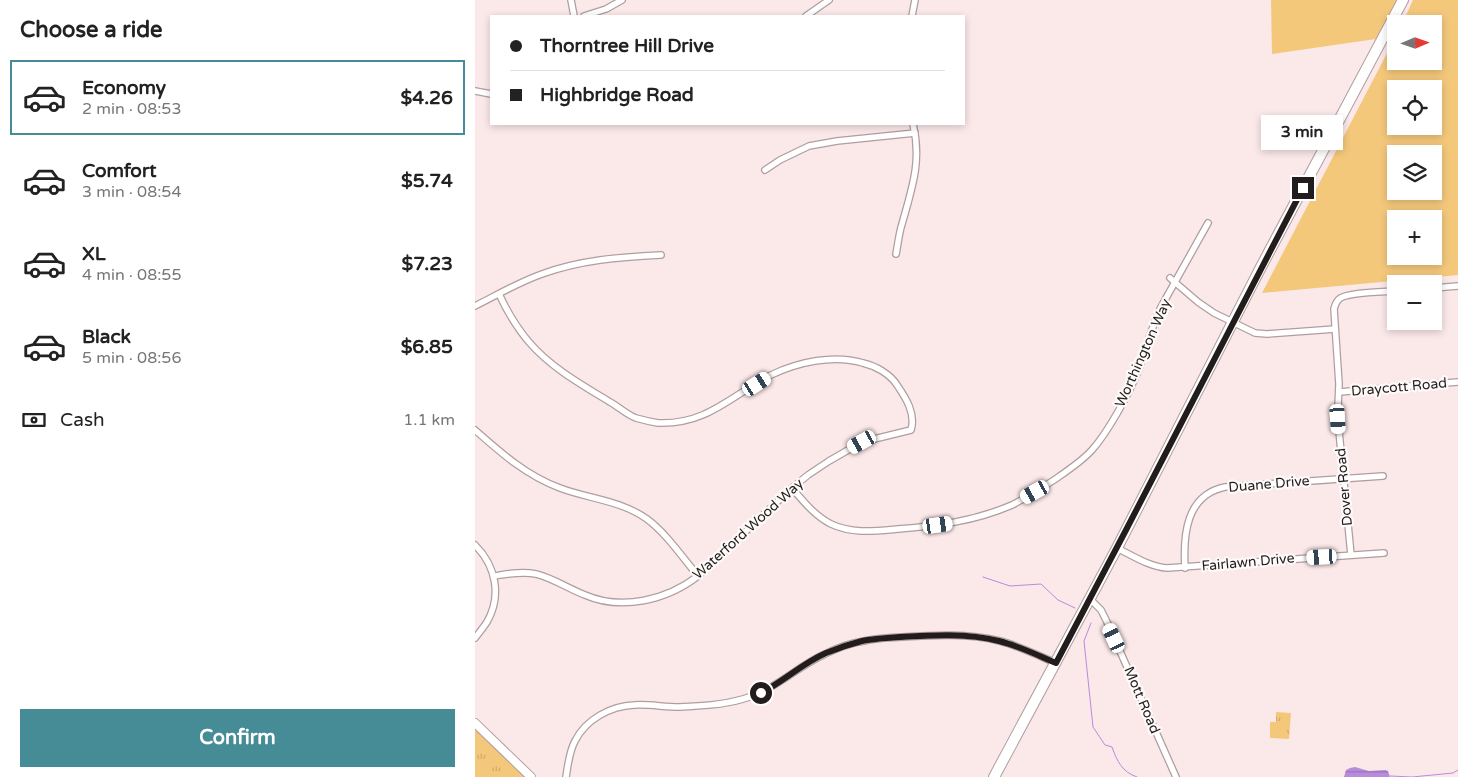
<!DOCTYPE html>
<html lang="en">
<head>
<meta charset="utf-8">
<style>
	:root { --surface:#fff; --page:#f6f6f6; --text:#222; --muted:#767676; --line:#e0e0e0; --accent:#468c97 }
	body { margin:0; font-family:"Varela Round",sans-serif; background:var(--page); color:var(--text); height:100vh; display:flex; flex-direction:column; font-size:19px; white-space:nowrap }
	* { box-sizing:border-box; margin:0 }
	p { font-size:16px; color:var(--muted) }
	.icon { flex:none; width:28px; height:28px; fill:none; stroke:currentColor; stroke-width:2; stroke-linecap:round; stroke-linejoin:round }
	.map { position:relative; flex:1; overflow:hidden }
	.drawer { display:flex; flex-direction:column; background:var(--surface); width:475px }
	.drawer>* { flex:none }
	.hud { position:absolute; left:15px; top:15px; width:475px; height:110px; border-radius:0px; box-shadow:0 2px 8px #0003; display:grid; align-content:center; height:110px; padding:0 20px; background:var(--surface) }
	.needle { width:32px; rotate:88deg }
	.controls { position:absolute; left:912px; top:15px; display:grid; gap:10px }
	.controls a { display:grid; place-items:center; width:55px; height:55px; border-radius:0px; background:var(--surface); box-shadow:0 2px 8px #0003; font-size:25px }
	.end { position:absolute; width:22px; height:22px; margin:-11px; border:6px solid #221c1c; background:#fff; box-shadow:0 0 0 2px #fff }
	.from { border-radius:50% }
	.bubble { position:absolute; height:35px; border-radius:0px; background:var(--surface); box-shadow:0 2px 8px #0003; font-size:16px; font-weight:700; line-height:35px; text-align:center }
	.car { position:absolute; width:15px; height:30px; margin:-15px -8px; border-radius:6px; box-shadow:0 0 4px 1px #0007; background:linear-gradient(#fff 24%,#345 0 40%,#fff 0 76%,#345 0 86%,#fff 0) }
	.hud b { display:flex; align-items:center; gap:18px; height:48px; font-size:19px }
	.hud b+b { border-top:1px solid var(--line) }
	.hud i { width:12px; height:12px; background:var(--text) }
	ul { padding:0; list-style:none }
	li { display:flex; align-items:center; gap:15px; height:75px; margin:0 10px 8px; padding:0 10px; border:2px solid transparent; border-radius:0px }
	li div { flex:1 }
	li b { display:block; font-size:19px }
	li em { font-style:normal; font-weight:700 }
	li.selected { border-color:var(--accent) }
	li>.icon { width:45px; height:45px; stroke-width:1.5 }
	h2 { padding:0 20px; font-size:22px; line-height:60px }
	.pay { display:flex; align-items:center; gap:12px; height:55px; padding:0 20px; font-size:19px }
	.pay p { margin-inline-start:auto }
	.cta { display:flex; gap:10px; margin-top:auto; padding:10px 20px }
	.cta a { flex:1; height:58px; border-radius:0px; background:var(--accent); color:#fff; font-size:20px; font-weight:700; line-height:58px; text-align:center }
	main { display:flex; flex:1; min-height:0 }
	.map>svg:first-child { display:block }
	.green { fill:#f4c87b; fill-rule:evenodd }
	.park { fill:url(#park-tufts) }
	.water { fill:url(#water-rules) }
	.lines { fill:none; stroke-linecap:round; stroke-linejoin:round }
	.stream { stroke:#b88bdd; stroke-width:1 }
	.street-casing { stroke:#b09e9f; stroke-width:8 }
	.secondary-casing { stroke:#b09e9f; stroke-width:10 }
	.highway-casing { stroke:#b09e9f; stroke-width:12 }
	.street { stroke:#fff; stroke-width:5.5 }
	.secondary { stroke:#fff; stroke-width:8 }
	.highway { stroke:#fff; stroke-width:10 }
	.route { stroke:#221c1c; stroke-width:6 }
	.labels { text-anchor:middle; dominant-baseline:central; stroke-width:4.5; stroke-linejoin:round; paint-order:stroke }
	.street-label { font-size:14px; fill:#221c1c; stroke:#fefafa }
</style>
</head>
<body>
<main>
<section class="drawer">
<h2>Choose a ride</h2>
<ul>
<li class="selected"><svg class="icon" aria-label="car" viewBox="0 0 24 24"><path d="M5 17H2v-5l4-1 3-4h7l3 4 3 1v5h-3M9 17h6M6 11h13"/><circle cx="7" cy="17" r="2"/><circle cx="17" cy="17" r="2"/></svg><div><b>Economy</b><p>2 min · 08:53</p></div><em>$4.26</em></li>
<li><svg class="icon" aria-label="car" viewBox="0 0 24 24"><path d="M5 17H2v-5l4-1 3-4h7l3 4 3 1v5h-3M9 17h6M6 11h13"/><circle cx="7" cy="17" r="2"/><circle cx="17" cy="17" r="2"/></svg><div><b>Comfort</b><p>3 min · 08:54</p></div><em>$5.74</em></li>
<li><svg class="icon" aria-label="car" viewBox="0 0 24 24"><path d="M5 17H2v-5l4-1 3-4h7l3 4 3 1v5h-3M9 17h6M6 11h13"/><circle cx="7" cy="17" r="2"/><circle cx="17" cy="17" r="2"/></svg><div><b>XL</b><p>4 min · 08:55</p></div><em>$7.23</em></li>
<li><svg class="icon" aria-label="car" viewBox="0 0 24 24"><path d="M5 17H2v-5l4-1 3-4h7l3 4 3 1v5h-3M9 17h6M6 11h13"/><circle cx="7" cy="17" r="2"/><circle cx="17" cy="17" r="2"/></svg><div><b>Black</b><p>5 min · 08:56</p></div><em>$6.85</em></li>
</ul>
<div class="pay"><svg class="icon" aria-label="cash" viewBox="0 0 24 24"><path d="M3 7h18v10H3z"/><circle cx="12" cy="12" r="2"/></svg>Cash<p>1.1 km</p></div>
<div class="cta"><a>Confirm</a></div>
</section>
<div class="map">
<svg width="983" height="777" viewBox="0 0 983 777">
	<defs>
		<pattern id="park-tufts" width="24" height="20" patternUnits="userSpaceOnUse" patternTransform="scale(1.25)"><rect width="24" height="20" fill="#f4c87b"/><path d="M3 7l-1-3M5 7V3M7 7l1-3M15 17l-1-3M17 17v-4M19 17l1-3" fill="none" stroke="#d1ab6a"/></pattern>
		<pattern id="water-rules" width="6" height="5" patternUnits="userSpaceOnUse" patternTransform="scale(1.25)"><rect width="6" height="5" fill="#b88bdd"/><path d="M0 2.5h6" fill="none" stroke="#9571b2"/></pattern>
	</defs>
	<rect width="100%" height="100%" fill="#fbe8e9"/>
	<g class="green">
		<path d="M796 0H922L901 39 797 54Z"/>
		<path d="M938 0H983V275L787 293 921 36V61H959V24H927ZM921 89H959V126H921ZM921 154H959V191H921ZM921 219H959V256H921Z"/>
	</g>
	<g class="park">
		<path d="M801 712 816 713 814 739 795 738V722H801Z"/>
		<path d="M0 727 52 777H0Z"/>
	</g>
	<path class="water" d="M880 767 894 771 910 770 913 771 915 777H869L871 770 875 768Z"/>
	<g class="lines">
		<g class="stream">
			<path d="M508 577 535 586 566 584 583 600 600 608"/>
			<path d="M616 623 609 641 618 727 630 745 637 747C642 761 647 772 662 777"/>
			<path d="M915 776 937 777 978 773 983 770"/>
		</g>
		<g class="street-casing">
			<g id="street">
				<path d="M96 0 99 16"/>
				<path d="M109 16 131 9 147 0"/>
				<path d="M331 16 354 0"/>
				<path d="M437 16 440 0"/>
				<path d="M0 91 16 94"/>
				<path d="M290 170 305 160 334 146 362 141 440 133"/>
				<path d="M421 254C423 244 424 233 427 224 437 188 447 161 438 124"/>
				<path d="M695 278 723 302 739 313 780 333 792 334 860 329"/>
				<path d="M959 288 983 286"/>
				<path d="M0 306C22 295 44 282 67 274 105 260 145 257 186 255"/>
				<path d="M864 392 983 382"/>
				<path d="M0 430C26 453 52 476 85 488 114 499 145 500 172 519 192 534 207 557 223 576"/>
				<path d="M317 488C328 501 340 516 356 524 377 534 400 531 423 529 462 526 500 521 537 505 551 498 565 489 579 480 592 471 606 462 617 450 633 432 654 394 663 371 671 350 676 328 686 307L733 223"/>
				<path d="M0 545C21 566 27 596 12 622 8 628 4 633 0 638"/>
				<path d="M642 548C658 556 675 567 692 568L909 553"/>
				<path d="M876 555 864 431 863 407 864 384 859 309C860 305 861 302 864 299 872 292 910 292 921 291"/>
				<path d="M710 568C708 535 711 495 750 487L908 476"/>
				<path d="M19 576C32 574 47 571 61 574 78 578 94 589 110 595 147 611 192 600 223 576L317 488 333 475 354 461 387 442 436 430C441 414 431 398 422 385 415 374 401 366 388 363 359 354 323 362 296 375 257 395 232 425 183 423 177 422 168 420 161 418 152 415 144 407 135 402 107 385 75 367 54 342 41 327 32 311 24 294"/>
				<path d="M615 599 626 610 632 622 701 777"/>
				<path d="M91 777C93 765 94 752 100 741 111 719 136 706 159 705 174 704 189 707 204 707 226 706 247 705 268 699 299 691 321 667 350 654 362 648 376 643 389 641 402 638 414 638 427 637 460 635 493 633 525 641 544 646 562 655 581 663"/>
			</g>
		</g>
		<g class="secondary-casing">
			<path id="secondary" d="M0 723 56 777"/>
		</g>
		<g class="highway-casing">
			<path id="highway" d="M519 777 642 548 786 267 928 0"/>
		</g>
		<use href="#street" class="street"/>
		<use href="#secondary" class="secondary"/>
		<use href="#highway" class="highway"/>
	</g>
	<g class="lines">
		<path class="route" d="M286 693C309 681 328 663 351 653 363 648 375 644 387 641 400 638 413 638 425 637 458 635 492 633 524 641 544 646 562 655 581 663L651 530 828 188"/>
	</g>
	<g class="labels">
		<g class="street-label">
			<text transform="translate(668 353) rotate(-66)">Worthington Way</text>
			<text transform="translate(924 387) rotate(-5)">Draycott Road</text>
			<text transform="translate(794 484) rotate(-5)">Duane Drive</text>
			<text transform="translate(869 487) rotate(-95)">Dover Road</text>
			<text transform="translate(273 529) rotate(-42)">Waterford Wood Way</text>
			<text transform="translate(773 562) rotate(-5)">Fairlawn Drive</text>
			<text transform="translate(667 700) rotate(67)">Mott Road</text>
		</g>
	</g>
</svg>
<div class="controls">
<a><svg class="needle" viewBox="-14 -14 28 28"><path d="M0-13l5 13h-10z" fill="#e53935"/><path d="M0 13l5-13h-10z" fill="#767676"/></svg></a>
<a><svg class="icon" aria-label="locate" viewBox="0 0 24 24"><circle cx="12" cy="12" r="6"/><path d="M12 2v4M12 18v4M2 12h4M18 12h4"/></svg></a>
<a><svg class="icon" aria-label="layers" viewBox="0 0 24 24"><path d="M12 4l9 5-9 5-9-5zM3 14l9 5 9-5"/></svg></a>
<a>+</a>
<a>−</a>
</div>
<i class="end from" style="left:286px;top:693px"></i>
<i class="end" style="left:828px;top:188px"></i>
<div class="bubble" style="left:786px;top:115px;width:82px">3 min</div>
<i class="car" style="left:282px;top:384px;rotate:58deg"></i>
<i class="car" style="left:863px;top:419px;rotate:176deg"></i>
<i class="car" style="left:387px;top:442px;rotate:241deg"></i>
<i class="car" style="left:560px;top:492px;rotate:241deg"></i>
<i class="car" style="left:463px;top:525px;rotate:82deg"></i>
<i class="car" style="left:847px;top:557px;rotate:267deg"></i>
<i class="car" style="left:639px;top:638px;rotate:335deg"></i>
<div class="hud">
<b><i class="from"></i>Thorntree Hill Drive</b>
<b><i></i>Highbridge Road</b>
</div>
</div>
</main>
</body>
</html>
